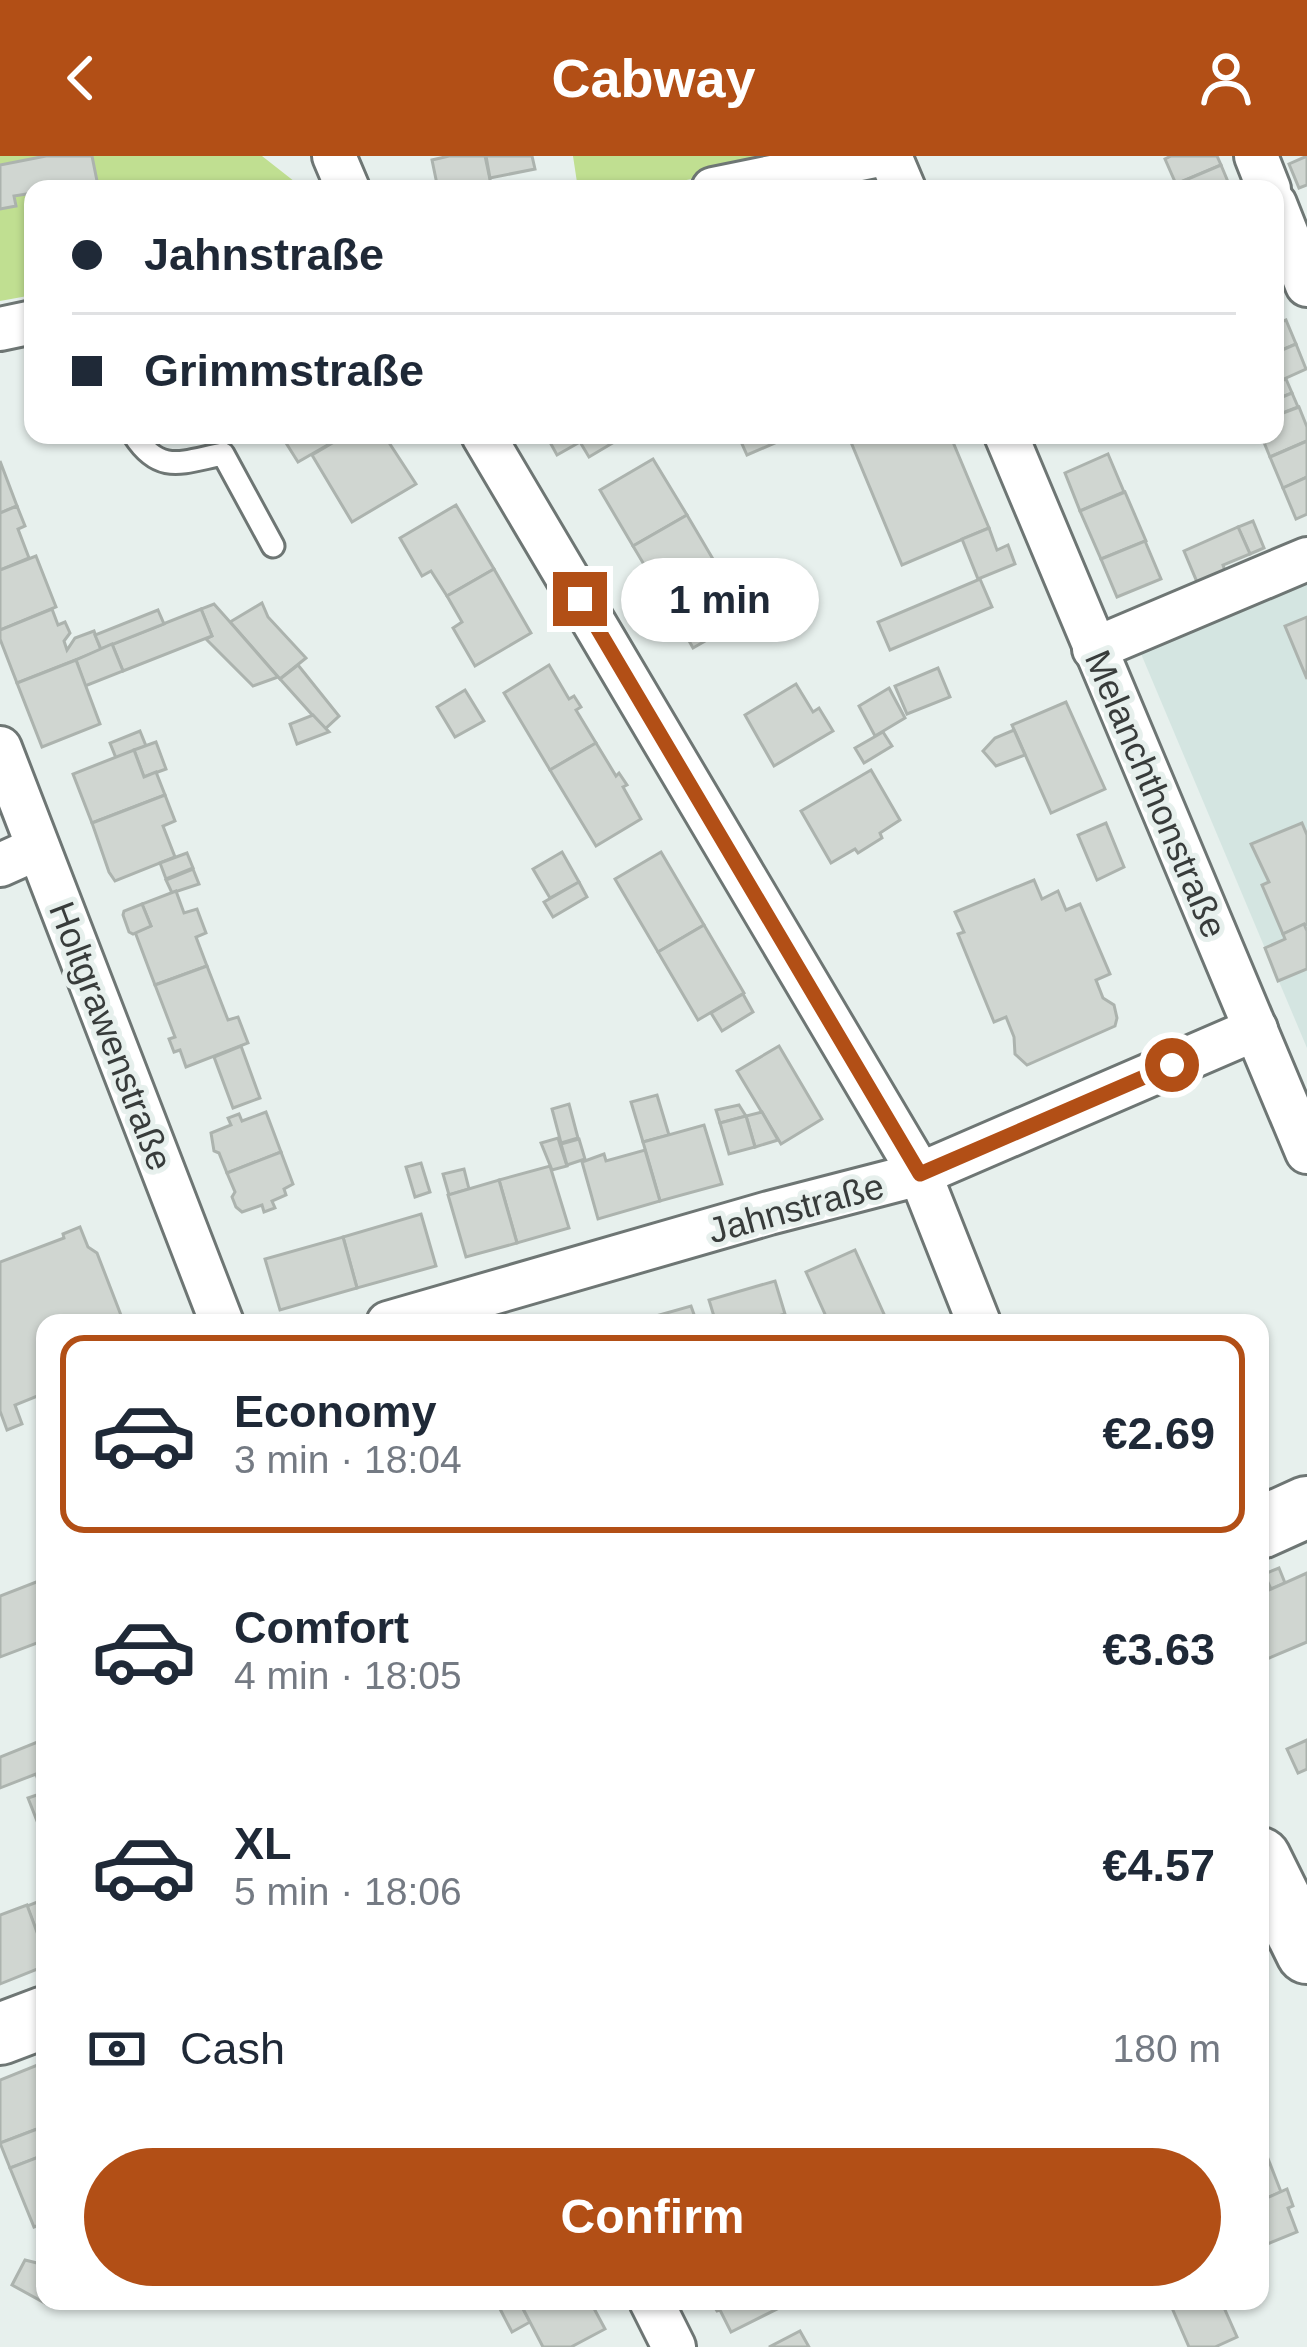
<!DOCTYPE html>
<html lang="en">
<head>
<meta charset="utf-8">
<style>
	:root { --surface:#fff; --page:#f6f6f7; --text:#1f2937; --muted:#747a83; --line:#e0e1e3; --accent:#b24f16 }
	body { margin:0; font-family:Arial,sans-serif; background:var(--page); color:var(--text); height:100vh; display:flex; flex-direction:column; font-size:45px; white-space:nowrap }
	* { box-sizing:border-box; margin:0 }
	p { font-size:39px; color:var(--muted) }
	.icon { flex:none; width:66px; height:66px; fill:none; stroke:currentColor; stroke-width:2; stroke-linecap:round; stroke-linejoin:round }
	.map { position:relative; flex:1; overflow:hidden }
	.side { position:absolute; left:36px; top:1158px; width:1233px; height:996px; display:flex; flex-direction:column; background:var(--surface); border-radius:24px; box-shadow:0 3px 9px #0004 }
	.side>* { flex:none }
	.top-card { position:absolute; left:24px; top:24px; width:1260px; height:264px; border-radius:24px; box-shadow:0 3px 9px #0004; display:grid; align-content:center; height:264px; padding:0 48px; background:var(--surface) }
	.end { position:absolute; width:54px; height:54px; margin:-27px; border:15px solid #b24f16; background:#fff; box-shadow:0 0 0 6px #fff }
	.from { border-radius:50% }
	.bubble { position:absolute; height:84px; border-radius:42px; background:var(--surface); box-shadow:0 3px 9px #0004; font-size:39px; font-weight:600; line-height:84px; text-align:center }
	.top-card b { display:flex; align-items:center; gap:42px; height:114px; font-size:45px }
	.top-card b+b { border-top:3px solid var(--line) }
	.top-card i { width:30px; height:30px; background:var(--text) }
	ul { padding:21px 0 0; list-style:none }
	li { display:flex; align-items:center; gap:36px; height:198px; margin:0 24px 18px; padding:0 24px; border:6px solid transparent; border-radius:24px }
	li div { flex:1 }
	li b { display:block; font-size:45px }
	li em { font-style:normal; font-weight:600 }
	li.selected { border-color:var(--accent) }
	li>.icon { width:108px; height:108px; stroke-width:1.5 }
	.pay { display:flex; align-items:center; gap:30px; height:132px; padding:0 48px; font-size:45px }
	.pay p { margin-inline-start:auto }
	.action { display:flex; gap:24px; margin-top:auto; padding:24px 48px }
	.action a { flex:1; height:138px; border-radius:72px; background:var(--accent); color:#fff; font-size:48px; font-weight:600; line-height:138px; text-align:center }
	header { display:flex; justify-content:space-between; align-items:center; height:156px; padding:0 48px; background:var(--accent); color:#fff; font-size:54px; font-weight:600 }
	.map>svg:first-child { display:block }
	.built { fill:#d4e5e1 }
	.green { fill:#c0df91 }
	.building { fill:#d0d6d1; stroke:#acb3ae; stroke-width:3 }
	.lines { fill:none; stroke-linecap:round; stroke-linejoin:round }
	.lane-casing { stroke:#6e7674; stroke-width:27 }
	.street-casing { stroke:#6e7674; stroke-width:48 }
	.secondary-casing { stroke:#6e7674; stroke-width:66 }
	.lane { stroke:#fff; stroke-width:21 }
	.street { stroke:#fff; stroke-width:42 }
	.secondary { stroke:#fff; stroke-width:60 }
	.route { stroke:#b24f16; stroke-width:15 }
	.labels { text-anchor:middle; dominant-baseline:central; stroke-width:10; stroke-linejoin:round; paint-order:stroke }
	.street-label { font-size:36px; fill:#383c3b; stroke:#e7f0ed }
</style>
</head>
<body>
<header><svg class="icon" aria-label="back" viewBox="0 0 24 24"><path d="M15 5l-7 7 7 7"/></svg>Cabway<svg class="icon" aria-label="person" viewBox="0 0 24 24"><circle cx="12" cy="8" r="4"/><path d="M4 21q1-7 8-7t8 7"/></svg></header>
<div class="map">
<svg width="1307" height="2191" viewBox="0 0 1307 2191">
	<rect width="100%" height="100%" fill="#e7f0ed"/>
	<path class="built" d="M1307 422V892L1139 493Z"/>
	<g class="green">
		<path d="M0 0H262L304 33H33V139L0 145Z"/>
		<path d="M573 0H803L643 33H578Z"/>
	</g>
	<g class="building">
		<path d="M46 0H92L97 25 52 33H33V37L14 40 16 50 0 53V9Z"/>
		<path d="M449 0H485L492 33H438L432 4Z"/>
		<path d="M486 0H532L535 13 490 22Z"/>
		<path d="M1171 0H1217L1221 9 1176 28 1165 3Z"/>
		<path d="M1307 0V29L1299 32 1289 8Z"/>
		<path d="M1221 9 1231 33H1178L1176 28Z"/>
		<path d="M1286 164 1296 188 1275 197V168Z"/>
		<path d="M1296 188 1306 213 1275 227V197Z"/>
		<path d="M1286 223 1292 237 1275 244V227Z"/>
		<path d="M1292 237 1298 251 1275 260V244Z"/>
		<path d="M1299 251 1307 271V285L1270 301 1261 279H1275V260Z"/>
		<path d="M281 279H345L298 306Z"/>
		<path d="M346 279H384L416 328 352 366 312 299Z"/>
		<path d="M546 279H626L589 301 580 286 557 299Z"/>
		<path d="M738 279H772L775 287 747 299Z"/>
		<path d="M848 279H950L989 372 902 409Z"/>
		<path d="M1307 285V321L1283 332 1270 301Z"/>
		<path d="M1108 298 1124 336 1080 355 1065 317Z"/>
		<path d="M653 303 687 359 633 390 600 334Z"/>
		<path d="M0 305 17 350 0 357Z"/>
		<path d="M1307 321V358L1296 363 1283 332Z"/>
		<path d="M1125 336 1146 385 1101 403 1080 355Z"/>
		<path d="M456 349 494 413 447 440 431 415 422 420 400 382Z"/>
		<path d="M17 350 25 370 18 373 29 402 0 414V357Z"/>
		<path d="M687 359 720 415 667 447 633 390Z"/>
		<path d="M1253 365 1264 392 1250 398 1238 371Z"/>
		<path d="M1238 371 1250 398 1223 409 1225 415 1197 426 1184 395Z"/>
		<path d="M989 372 997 394 1008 389 1015 408 978 423 962 383Z"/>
		<path d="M1145 385 1161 423 1117 441 1101 403Z"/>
		<path d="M36 400 56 451 0 474V414Z"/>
		<path d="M494 413 531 477 475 510 453 472 462 466 447 440Z"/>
		<path d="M713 419 740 465 693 492 678 465 672 463 667 447Z"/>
		<path d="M980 423 992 451 890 494 878 466Z"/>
		<path d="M262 447 268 461 306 502 280 523 230 466Z"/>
		<path d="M214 448 230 466 278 521 253 530 206 483 212 480 201 453Z"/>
		<path d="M52 453 58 469 65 466 70 477 64 485 67 494 75 482 94 475 101 494 17 527 0 483V474Z"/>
		<path d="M201 453 212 480 123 515 112 488Z"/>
		<path d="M158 454 164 468 101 493 95 479Z"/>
		<path d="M1307 461V523L1285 470Z"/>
		<path d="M112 488 123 515 85 530 76 504Z"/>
		<path d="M76 504 100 568 42 591 17 527Z"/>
		<path d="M298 509 339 560 325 573 280 523Z"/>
		<path d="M549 509 569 543 574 540 581 551 576 554 596 587 550 614 504 537Z"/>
		<path d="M938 512 950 541 907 558 895 530Z"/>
		<path d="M796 528 813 556 819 552 833 575 774 610 745 559Z"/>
		<path d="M889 532 905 562 875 580 859 550Z"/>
		<path d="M465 534 484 565 455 581 437 551Z"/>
		<path d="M1066 546 1105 633 1051 657 1012 569Z"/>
		<path d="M313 559 329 576 297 588 290 568Z"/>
		<path d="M1014 574 1025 599 996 610 983 595 995 582Z"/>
		<path d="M140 575 146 590 116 602 110 587Z"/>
		<path d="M883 576 892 590 864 607 855 592Z"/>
		<path d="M156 586 166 613 144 621 134 594Z"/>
		<path d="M596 587 616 620 619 617 627 629 623 631 641 663 596 690 550 614Z"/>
		<path d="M134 594 144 621 156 616 165 639 92 667 73 618Z"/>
		<path d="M871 614 900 664 880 677 882 682 858 697 855 693 831 707 801 655Z"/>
		<path d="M165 639 175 665 163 670 175 701 115 725 109 716 92 667Z"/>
		<path d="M1106 667 1124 711 1097 724 1078 679Z"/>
		<path d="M1302 667 1307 679V768L1283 778 1262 729 1269 726 1251 688Z"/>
		<path d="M562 696 579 726 550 742 533 713Z"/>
		<path d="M661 696 704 769 658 796 615 723Z"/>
		<path d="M187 697 193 712 166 723 160 707Z"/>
		<path d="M193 713 199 728 172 737 166 724Z"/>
		<path d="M1034 724 1042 743 1058 735 1066 754 1080 748 1110 818 1096 824 1103 842 1114 849 1117 862 1115 870 1027 909 1015 898 1014 881 1006 861 994 866 958 778 964 776 955 756Z"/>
		<path d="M579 726 587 741 553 761 544 746Z"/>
		<path d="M176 735 184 757 197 753 206 777 196 781 207 810 155 829 135 776 151 770 142 748Z"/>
		<path d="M142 748 151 770 133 778 129 776 123 759 124 755Z"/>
		<path d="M1304 768 1307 775V813L1278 825 1265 792 1285 783 1283 778Z"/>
		<path d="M704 769 744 837 698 864 658 796Z"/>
		<path d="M207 810 228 864 238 861 248 887 186 911 180 894 174 896 169 883 175 881 155 829Z"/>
		<path d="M743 838 753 856 722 875 711 857Z"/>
		<path d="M241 890 260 942 233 952 214 901Z"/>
		<path d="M779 890 822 963 781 988 737 915Z"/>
		<path d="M657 939 669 979 643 986 631 946Z"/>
		<path d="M569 948 578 982 561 987 552 953Z"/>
		<path d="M739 949 746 960 720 967 716 954Z"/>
		<path d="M266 956 281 996 227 1017 219 997 214 995 211 977 231 969 228 962 239 958 242 965Z"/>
		<path d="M762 956 778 984 755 991 746 960Z"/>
		<path d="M746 960 755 991 729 998 720 967Z"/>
		<path d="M704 969 722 1028 660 1045 643 986Z"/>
		<path d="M558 982 567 1010 552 1014 541 987Z"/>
		<path d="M579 983 585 1003 567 1009 561 988Z"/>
		<path d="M645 994 660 1045 598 1063 582 1006 604 998 606 1005Z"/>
		<path d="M281 996 293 1028 284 1033 286 1039 272 1045 275 1052 264 1056 262 1049 242 1056 236 1051 232 1041 235 1036 227 1017Z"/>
		<path d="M421 1007 430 1036 415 1041 406 1011Z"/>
		<path d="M550 1010 569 1072 517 1087 499 1024Z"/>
		<path d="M464 1013 469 1033 449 1039 443 1018Z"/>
		<path d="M499 1024 517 1087 466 1101 448 1039Z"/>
		<path d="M421 1058 436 1110 357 1132 343 1081Z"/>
		<path d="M80 1071 88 1091 97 1097 124 1167H45V1237L15 1249 22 1268 7 1274 0 1255V1106L64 1082 63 1078Z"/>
		<path d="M343 1081 357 1132 280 1154 265 1103Z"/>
		<path d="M855 1094 888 1167H829L806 1116Z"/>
		<path d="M775 1125 785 1158 753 1167H716L709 1144Z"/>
		<path d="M691 1150 697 1167H631Z"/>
		<path d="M1279 1412 1285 1427 1271 1433 1264 1418Z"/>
		<path d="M1307 1417V1486L1260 1506V1438Z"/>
		<path d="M44 1423 45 1484 0 1501V1440Z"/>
		<path d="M45 1583V1631L41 1633 36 1618 0 1632V1601Z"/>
		<path d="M1307 1584V1613L1298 1617 1287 1593Z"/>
		<path d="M43 1637 45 1643 44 1683 28 1642Z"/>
		<path d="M45 1743V1798L27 1750Z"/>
		<path d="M27 1749 45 1798V1810L0 1828V1759Z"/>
		<path d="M45 1906V1970L0 1987V1924Z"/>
		<path d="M45 1970V1999L10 2012 0 1987Z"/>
		<path d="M1260 1982 1281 2036 1260 2045Z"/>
		<path d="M41 2000 45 2011V2067L34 2071 10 2012Z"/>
		<path d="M1287 2033 1293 2050 1288 2052 1297 2076 1260 2091V2045Z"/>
		<path d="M25 2104 45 2109V2145H56L52 2151 12 2129Z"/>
		<path d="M505 2145H519L530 2166 512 2176 498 2149Z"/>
		<path d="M519 2145H590L605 2173 571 2191H543Z"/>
		<path d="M711 2145H778L781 2151 731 2176 720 2154 717 2155Z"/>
		<path d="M1169 2145H1221L1237 2181 1215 2191H1189Z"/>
		<path d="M800 2175 809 2191H769Z"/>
	</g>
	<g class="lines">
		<g class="lane-casing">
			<path id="lane" d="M134 279C160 319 182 306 223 298L273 390"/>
		</g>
		<g class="street-casing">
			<g id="street">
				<path d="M334 0 348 33"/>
				<path d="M890 0 904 33"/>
				<path d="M1256 0 1269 33"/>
				<path d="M713 33 875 0"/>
				<path d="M1275 48 1307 129"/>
				<path d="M0 173 33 166"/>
				<path d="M483 279 920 1018 979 1167"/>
				<path d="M1006 279 1307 996"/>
				<path d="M1094 493 1307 403"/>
				<path d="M0 592 222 1167"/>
				<path d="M0 709 38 692"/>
				<path d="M388 1167 769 1057 920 1018 1256 873"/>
				<path d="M651 2145 674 2191"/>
			</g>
		</g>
		<g class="secondary-casing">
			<g id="secondary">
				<path d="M1260 1372 1307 1351"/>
				<path d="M1260 1702 1307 1797"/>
				<path d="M0 1878 45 1861"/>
			</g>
		</g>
		<use href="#lane" class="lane"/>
		<use href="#street" class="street"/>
		<use href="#secondary" class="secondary"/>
	</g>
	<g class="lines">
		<path class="route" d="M580 443 920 1018 1172 909"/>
	</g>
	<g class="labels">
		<g class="street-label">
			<text transform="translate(1156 638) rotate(67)">Melanchthonstraße</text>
			<text transform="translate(111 880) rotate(69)">Holtgrawenstraße</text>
			<text transform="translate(796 1052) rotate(-15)">Jahnstraße</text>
		</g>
	</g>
</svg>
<i class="end from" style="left:1172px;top:909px"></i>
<i class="end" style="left:580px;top:443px"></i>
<div class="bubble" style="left:621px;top:402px;width:198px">1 min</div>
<div class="top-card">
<b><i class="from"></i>Jahnstraße</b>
<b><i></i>Grimmstraße</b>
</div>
<section class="side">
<ul>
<li class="selected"><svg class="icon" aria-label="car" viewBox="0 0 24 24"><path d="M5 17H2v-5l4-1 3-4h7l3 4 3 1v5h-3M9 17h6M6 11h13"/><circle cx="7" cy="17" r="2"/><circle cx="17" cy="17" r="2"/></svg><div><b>Economy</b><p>3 min · 18:04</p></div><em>€2.69</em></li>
<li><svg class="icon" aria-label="car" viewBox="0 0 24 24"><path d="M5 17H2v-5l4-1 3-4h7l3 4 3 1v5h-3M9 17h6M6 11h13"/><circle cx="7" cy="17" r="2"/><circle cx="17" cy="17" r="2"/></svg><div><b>Comfort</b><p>4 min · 18:05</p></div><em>€3.63</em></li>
<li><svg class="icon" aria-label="car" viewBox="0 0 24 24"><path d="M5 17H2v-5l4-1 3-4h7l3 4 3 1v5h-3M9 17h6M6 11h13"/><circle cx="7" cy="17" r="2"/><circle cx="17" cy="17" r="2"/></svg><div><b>XL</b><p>5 min · 18:06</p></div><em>€4.57</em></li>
</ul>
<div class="pay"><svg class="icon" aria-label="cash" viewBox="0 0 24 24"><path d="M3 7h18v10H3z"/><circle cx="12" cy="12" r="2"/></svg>Cash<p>180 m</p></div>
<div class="action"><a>Confirm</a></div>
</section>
</div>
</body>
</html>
